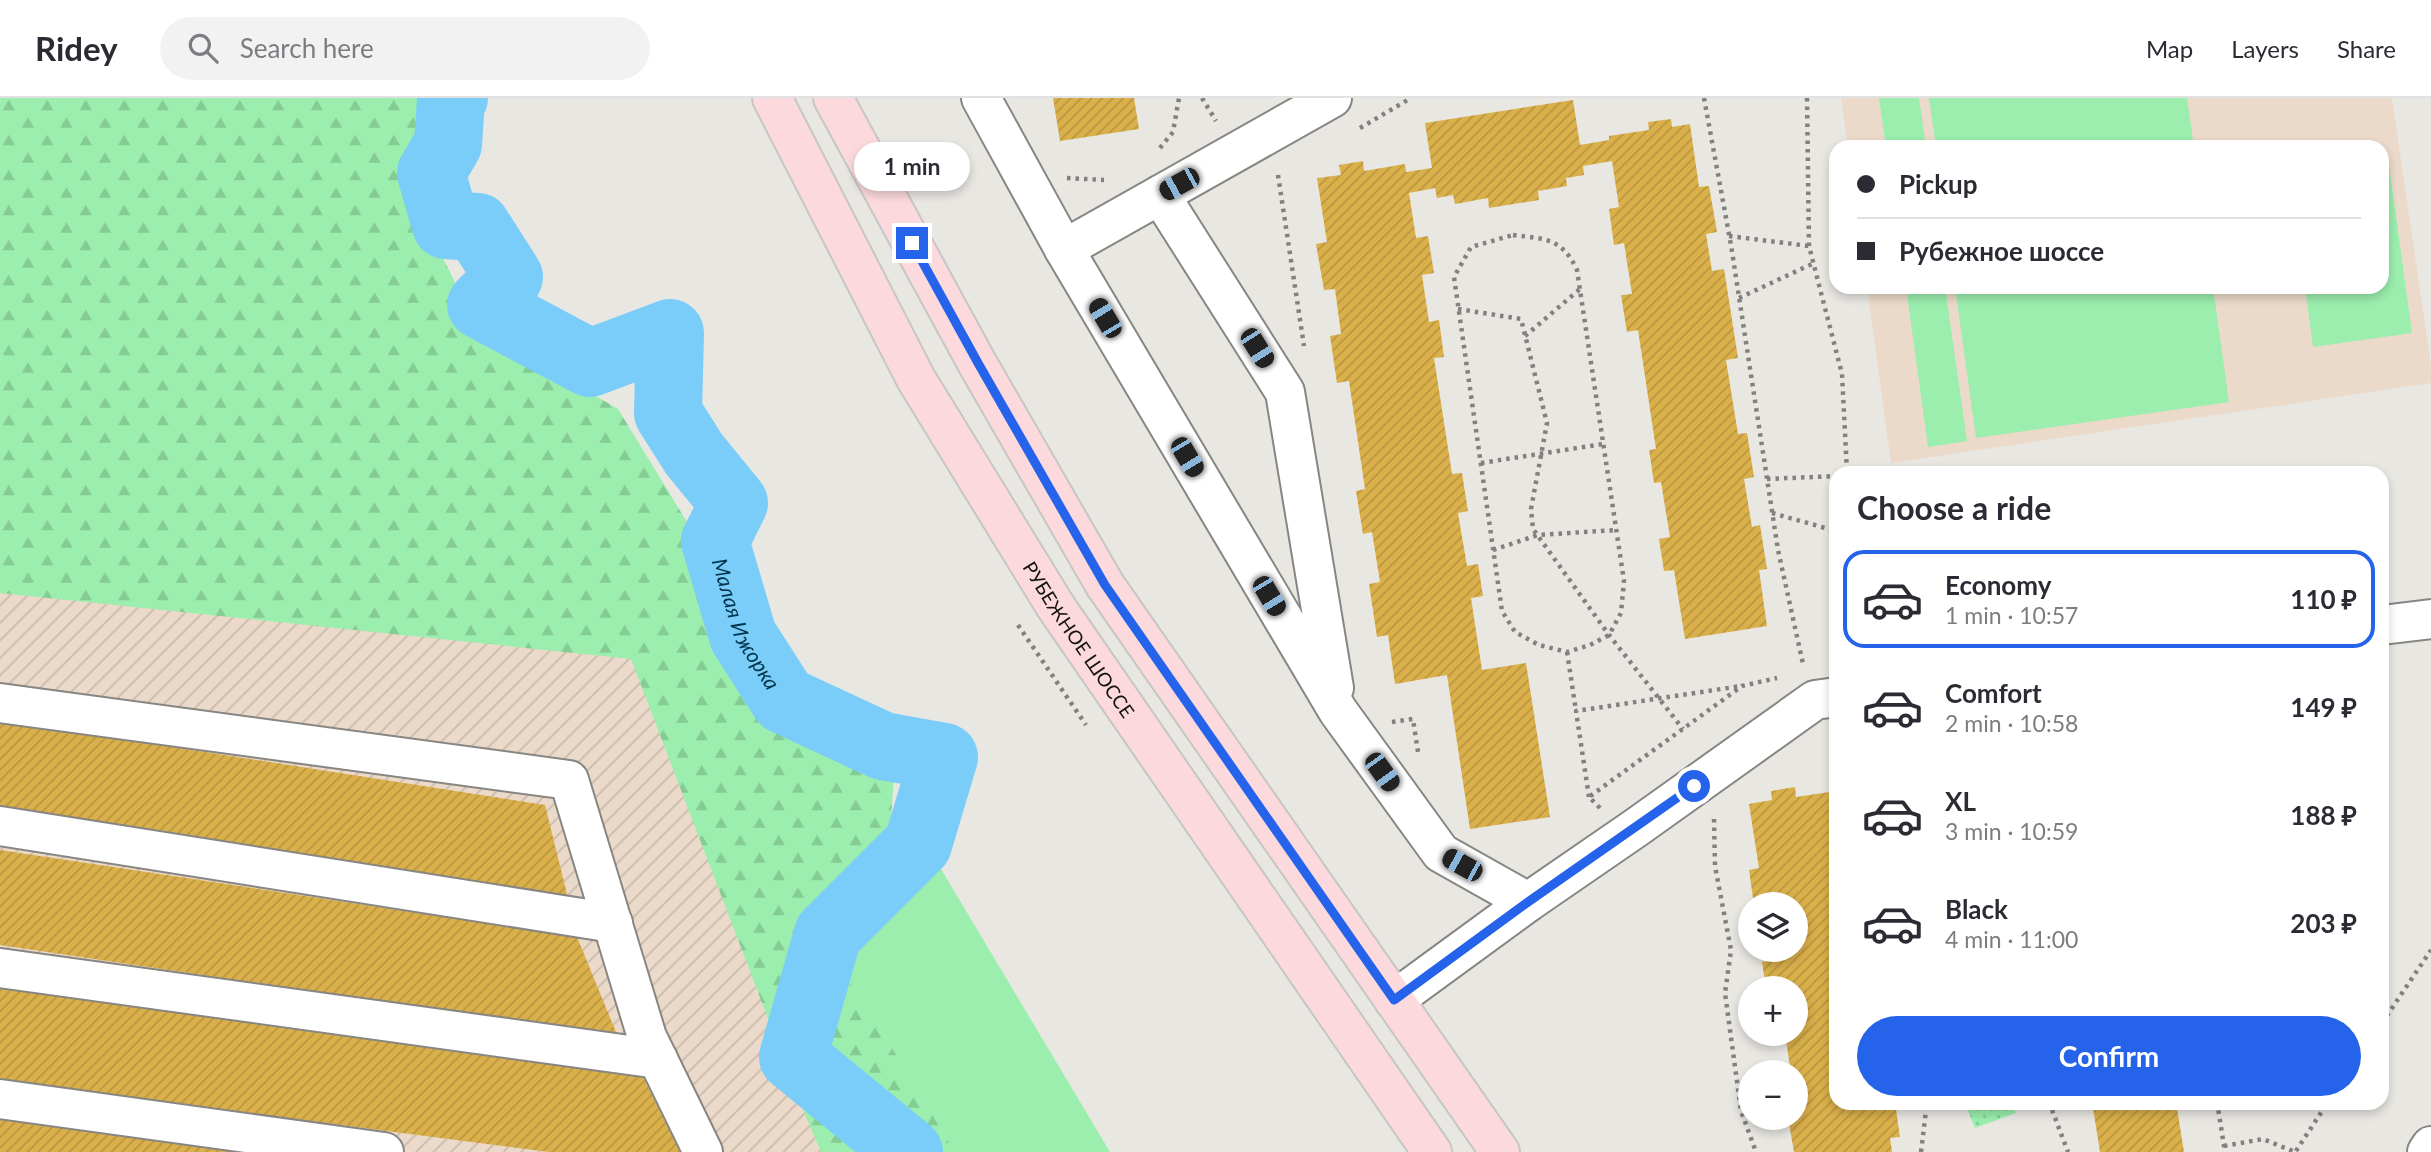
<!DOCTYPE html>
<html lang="en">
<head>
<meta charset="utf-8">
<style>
	:root { --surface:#fff; --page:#f2f2f3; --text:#2b2b33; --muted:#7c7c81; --line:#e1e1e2; --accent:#2563eb }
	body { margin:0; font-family:Lato,sans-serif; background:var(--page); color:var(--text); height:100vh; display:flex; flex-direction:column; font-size:26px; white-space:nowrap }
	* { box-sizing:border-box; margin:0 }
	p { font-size:23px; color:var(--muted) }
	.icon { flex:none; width:38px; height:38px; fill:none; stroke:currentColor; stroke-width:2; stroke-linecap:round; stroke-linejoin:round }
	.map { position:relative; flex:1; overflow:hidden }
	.details { position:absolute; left:1829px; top:368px; width:560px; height:644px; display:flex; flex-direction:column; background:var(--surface); border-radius:21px; box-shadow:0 4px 10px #0003 }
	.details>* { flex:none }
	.top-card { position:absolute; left:1829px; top:42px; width:560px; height:154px; border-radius:21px; box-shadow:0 4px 10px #0003; display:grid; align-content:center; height:154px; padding:0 28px; background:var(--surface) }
	.buttons { position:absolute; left:1738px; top:794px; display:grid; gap:14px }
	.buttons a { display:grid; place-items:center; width:70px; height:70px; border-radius:50%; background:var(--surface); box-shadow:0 4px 10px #0003; font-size:35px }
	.end { position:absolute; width:32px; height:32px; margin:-16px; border:9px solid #2563eb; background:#fff; box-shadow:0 0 0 4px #fff }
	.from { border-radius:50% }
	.bubble { position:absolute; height:49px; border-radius:24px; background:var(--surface); box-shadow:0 4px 10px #0003; font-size:23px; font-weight:700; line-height:49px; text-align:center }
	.car { position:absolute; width:21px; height:42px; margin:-21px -10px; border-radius:9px; box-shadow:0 0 5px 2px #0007; background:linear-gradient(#222 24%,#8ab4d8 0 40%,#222 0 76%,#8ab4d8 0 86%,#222 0) }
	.top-card b { display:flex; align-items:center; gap:24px; height:66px; font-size:26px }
	.top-card b+b { border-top:2px solid var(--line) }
	.top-card i { width:18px; height:18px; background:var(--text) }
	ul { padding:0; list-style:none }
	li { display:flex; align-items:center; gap:21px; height:98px; margin:0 14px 10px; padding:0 14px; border:4px solid transparent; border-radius:21px }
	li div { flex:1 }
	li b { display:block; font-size:26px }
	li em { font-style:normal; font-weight:700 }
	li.on { border-color:var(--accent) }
	li>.icon { width:63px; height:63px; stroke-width:1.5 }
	h2 { padding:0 28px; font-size:32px; line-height:84px }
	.primary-button { display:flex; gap:14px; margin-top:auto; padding:14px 28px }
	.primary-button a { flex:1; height:80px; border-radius:42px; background:var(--accent); color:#fff; font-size:28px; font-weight:700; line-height:80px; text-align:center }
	header { display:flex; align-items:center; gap:42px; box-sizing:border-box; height:98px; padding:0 35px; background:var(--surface); border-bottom:2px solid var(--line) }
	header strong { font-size:33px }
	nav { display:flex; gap:38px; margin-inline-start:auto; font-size:24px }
	.search { width:490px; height:63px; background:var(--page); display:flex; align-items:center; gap:18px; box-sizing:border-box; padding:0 24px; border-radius:38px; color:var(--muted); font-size:26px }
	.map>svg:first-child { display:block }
	.industrial { fill:url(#industrial-furrows) }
	.education { fill:#ebdac9 }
	.green { fill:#9beead }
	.forest { fill:url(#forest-firs) }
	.park { fill:url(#park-dots) }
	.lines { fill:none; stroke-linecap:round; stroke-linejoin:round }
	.river { stroke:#7accf9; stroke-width:68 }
	.building { fill:url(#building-hatch) }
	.minor-casing { stroke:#888682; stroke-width:42 }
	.major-casing { stroke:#c6c6c6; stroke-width:42 }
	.path { stroke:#83817e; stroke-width:4.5; stroke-dasharray:3.5 5; stroke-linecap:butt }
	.minor { stroke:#fff; stroke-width:38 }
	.major { stroke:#fcd9dd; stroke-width:38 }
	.route { stroke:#2563eb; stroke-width:9 }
	.labels { text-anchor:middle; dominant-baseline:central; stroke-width:7; stroke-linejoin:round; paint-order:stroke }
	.street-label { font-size:19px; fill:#131210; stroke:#e9e7e2 }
	.water-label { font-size:21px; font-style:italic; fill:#003349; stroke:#e9e7e2 }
</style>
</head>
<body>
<header>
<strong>Ridey</strong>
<div class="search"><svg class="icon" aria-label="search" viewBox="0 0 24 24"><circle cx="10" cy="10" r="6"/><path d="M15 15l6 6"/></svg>Search here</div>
<nav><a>Map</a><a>Layers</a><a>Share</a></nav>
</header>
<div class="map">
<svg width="2431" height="1054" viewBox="0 0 2431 1054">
	<defs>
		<pattern id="industrial-furrows" width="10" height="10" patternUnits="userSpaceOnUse" patternTransform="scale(1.75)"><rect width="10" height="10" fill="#ebdac9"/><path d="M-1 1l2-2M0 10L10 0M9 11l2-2" fill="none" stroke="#c9baac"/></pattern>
		<pattern id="forest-firs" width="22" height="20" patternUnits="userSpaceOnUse" patternTransform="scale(1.75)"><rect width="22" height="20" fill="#9beead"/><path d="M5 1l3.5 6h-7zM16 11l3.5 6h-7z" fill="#85cb94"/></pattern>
		<pattern id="park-dots" width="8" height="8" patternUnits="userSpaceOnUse" patternTransform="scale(1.75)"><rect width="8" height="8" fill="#9beead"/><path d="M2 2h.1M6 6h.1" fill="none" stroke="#85cb94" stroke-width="1.8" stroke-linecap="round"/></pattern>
		<pattern id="building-hatch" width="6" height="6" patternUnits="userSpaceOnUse" patternTransform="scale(1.75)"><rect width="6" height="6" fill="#dab04a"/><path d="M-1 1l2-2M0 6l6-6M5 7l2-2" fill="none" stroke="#ba9640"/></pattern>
	</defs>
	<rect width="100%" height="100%" fill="#e9e7e2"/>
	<path class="industrial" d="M0 485 635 541 836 1054H0Z"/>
	<path class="education" d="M1841 0H2392L2431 268V285L1891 365 1867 189H2382V49H1848Z"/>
	<g class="green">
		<path d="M1879 0H1919L1926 49H1886Z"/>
		<path d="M1929 0H2187L2194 49H1936Z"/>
		<path d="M2388 60 2412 235 2313 249 2305 189H2382V61Z"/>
		<path d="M1906 189H1945L1967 343 1928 349Z"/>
		<path d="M1955 189H2213L2229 304 1976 340Z"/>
		<path d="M889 745 935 761 1110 1054H955L860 897 810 836Z"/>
	</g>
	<path class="forest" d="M0 0H428L410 92 476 228 618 311 701 447 763 620 895 666 889 745 810 836 860 897 955 1054H821L801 1007 631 561 0 495Z"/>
	<path class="park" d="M1965 1005H2012L2016 1015 1975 1030Z"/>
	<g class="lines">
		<path class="river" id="s1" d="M454 0 451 1 448 46 431 75 446 127 477 129 509 179 481 207 590 265 670 235 668 315 694 356 734 405 715 443 743 538 784 602 883 648 944 659 918 746 828 836 793 959 909 1054"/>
	</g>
	<g class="building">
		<path d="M1053 0H1134L1139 31 1060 43Z"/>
		<path d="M1573 2 1580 47 1609 42V38L1649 32 1648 24 1671 21 1672 29 1690 26 1699 89 1709 88 1717 134 1706 136 1712 173 1724 171 1738 260 1726 262 1738 336 1747 335 1754 379 1744 381 1752 429 1760 427 1767 471 1759 472 1767 528 1685 541 1674 472 1664 473 1659 441 1670 439 1661 384 1654 385 1649 352 1656 351 1638 232 1627 234 1621 197 1632 196 1624 145 1614 147 1609 111 1619 109 1612 63 1583 68 1584 77 1566 80 1567 88 1538 93 1539 102 1489 110 1488 100 1455 106 1453 97 1437 100 1435 90 1409 95 1416 140 1428 138 1434 175 1422 177 1429 224 1439 222 1444 259 1434 260 1452 376 1462 375 1468 413 1458 415 1467 468 1478 466 1483 498 1471 500 1482 572 1526 565 1550 719 1470 731 1447 577 1395 586 1388 537 1377 539 1369 486 1380 484 1372 434 1363 436 1356 393 1365 391 1349 283 1337 285 1330 238 1341 236 1335 191 1324 192 1316 146 1327 144 1317 80 1341 77 1339 67 1363 63 1364 73 1405 66 1406 74 1432 70 1425 25Z"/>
		<path d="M0 622 545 707 568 800 0 716Z"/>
		<path d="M1795 689 1796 699 1836 693V1004H1895L1900 1039 1890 1040 1892 1054H1794L1788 1020H1796L1797 1018 1796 975H1791L1785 936H1796V891H1766L1762 864 1773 862 1772 852H1796V807H1754L1749 772 1759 770 1749 706 1772 702 1771 693Z"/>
		<path d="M0 752 577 839 618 939 0 847Z"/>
		<path d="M0 889 642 977 680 1054H549L0 983Z"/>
		<path d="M2085 1004H2176L2184 1054H2100L2093 1010 2086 1011Z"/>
		<path d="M0 1013 266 1054H0Z"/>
	</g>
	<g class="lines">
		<g class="minor-casing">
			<g id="minor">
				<path d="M981 0 1064 151 1338 613 1441 755 1528 804"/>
				<path d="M1160 97 1285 294 1334 590"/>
				<path d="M1064 151 1332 0"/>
				<path d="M2382 527 2431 521"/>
				<path d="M0 605 569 682 647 939 703 1054"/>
				<path d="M0 728 613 825"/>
				<path d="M0 870 658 961"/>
				<path d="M1394 902 1528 804 1637 729 1815 602 1836 599"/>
				<path d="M0 1001 384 1054"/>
				<path d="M2427 1054 2431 1048"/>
			</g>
		</g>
		<g class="major-casing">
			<g id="major">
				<path id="s2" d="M772 0 916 281 1056 509 1432 1054"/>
				<path d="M833 0 977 265 1105 487 1500 1054"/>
			</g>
		</g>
		<g class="path">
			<path d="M1202 0 1216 23"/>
			<path d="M1704 0 1731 147 1778 452 1803 566"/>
			<path d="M1807 0 1809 148 1842 276 1847 374"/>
			<path d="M1360 30 1411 0"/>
			<path d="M1160 50 1173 34 1179 0"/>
			<path d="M1278 77 1304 248"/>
			<path d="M1067 80 1104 82"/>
			<path d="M1513 137C1546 141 1562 140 1577 172L1624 483 1621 515 1609 537 1590 547 1567 554 1539 547 1515 534 1502 513 1454 179 1471 149Z"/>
			<path d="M1729 138 1809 148"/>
			<path d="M1739 200 1812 166"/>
			<path d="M1458 211 1521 221 1547 325 1531 411 1533 431 1609 537 1683 631"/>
			<path d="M1525 238 1580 191"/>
			<path d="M1481 365 1603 346"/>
			<path d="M1767 381 1836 378"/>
			<path d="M1772 415 1836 433"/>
			<path d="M1493 452 1538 437 1616 432"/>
			<path d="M1018 527 1086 627"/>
			<path d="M1567 554 1576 613"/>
			<path d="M1392 624 1413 621 1418 654"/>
			<path d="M1589 699 1576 613 1741 588"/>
			<path d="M1600 710 1589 699 1742 588 1777 580"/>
			<path d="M1714 721 1715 768 1731 852 1725 895 1741 1013 1756 1054"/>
			<path d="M2382 925 2431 852"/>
			<path d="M2049 1004 2068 1054"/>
			<path d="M2217 1004 2225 1054"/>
			<path d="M2224 1048 2263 1041 2295 1054"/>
			<path d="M2296 1053 2328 1004"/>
			<path d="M1921 1054 1927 1004"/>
		</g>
		<use href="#minor" class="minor"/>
		<use href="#major" class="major"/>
	</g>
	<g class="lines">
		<path class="route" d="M912 145 978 265 1105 487 1394 902 1528 804 1694 688"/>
	</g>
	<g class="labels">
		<g class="street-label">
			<text stroke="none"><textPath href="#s2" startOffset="623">РУБЕЖНОЕ ШОССЕ</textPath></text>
		</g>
		<g class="water-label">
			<text stroke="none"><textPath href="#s1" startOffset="798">Малая Ижорка</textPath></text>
		</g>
	</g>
</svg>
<div class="buttons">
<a><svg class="icon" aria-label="layers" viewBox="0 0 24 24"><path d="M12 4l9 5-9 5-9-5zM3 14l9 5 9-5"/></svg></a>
<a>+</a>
<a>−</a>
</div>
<i class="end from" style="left:1694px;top:688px"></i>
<i class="end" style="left:912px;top:145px"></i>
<div class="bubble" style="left:854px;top:44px;width:116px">1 min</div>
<i class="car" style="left:1179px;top:86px;rotate:241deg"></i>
<i class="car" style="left:1105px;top:220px;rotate:329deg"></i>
<i class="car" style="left:1257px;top:250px;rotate:148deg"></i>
<i class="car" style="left:1187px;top:359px;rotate:149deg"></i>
<i class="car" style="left:1269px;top:498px;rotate:149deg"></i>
<i class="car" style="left:1382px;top:674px;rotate:144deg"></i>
<i class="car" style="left:1462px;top:767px;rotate:299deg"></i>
<div class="top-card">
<b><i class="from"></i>Pickup</b>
<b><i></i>Рубежное шоссе</b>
</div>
<section class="details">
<h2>Choose a ride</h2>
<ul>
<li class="on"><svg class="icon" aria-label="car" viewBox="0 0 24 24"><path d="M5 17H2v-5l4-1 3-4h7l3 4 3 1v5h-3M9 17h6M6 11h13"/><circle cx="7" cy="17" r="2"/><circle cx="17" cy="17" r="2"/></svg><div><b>Economy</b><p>1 min · 10:57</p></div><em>110 ₽</em></li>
<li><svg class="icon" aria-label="car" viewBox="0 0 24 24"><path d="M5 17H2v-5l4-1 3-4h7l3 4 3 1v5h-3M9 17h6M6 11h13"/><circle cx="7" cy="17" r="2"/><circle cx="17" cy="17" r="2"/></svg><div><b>Comfort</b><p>2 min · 10:58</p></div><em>149 ₽</em></li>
<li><svg class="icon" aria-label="car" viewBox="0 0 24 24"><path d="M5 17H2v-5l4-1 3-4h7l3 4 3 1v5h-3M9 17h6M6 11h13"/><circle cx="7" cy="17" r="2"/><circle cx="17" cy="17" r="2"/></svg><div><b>XL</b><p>3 min · 10:59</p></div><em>188 ₽</em></li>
<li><svg class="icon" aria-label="car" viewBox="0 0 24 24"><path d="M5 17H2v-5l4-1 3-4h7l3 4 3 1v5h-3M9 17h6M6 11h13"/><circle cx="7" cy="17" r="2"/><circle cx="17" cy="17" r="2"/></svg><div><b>Black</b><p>4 min · 11:00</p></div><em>203 ₽</em></li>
</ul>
<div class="primary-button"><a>Confirm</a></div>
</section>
</div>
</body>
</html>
